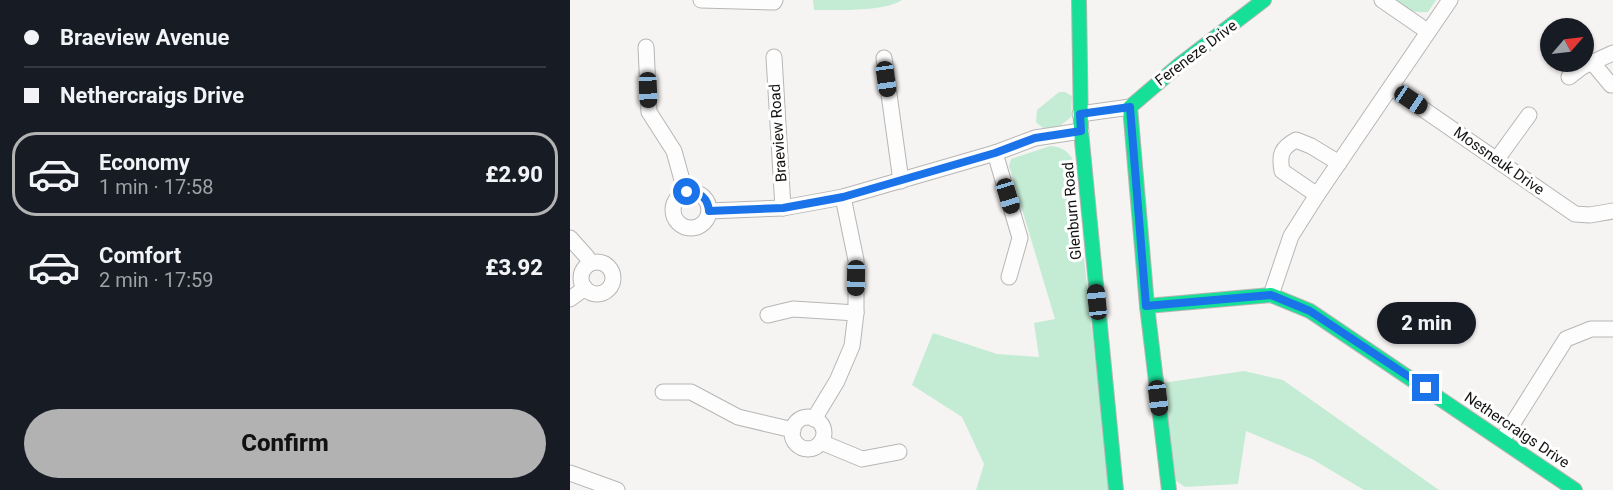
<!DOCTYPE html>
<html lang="en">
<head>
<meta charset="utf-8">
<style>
	:root { --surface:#171b24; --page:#242831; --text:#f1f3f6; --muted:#9ea1a6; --line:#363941; --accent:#b2b2b3 }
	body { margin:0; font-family:Roboto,sans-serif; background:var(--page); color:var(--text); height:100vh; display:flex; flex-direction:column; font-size:22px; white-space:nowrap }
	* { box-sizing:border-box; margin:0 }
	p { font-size:20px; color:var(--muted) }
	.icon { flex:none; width:33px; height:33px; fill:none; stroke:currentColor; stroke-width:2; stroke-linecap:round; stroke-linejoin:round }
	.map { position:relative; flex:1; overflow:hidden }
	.details { display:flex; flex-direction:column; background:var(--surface); width:570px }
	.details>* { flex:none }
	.guide { display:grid; align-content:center; height:132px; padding:0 24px; background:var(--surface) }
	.needle { width:39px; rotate:62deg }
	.tools { position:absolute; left:970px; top:18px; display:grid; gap:12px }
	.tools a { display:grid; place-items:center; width:54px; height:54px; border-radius:50%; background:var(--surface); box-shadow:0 2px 4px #0004; font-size:30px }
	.end { position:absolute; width:27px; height:27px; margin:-14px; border:8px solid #1a73e8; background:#fff; box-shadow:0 0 0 3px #fff }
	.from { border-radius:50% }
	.bubble { position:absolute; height:42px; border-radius:21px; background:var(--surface); box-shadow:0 2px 4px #0004; font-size:20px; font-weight:800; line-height:42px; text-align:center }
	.car { position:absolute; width:18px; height:36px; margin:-18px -9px; border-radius:8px; box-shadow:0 0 4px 2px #0007; background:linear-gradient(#222 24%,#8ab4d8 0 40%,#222 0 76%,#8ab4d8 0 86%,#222 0) }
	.guide b { display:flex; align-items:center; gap:21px; height:57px; font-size:22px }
	.guide b+b { border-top:2px solid var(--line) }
	.guide i { width:15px; height:15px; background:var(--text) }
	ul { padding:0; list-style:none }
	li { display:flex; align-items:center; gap:18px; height:84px; margin:0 12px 9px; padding:0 12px; border:3px solid transparent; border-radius:24px }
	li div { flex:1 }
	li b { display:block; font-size:22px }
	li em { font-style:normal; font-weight:800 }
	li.selected { border-color:var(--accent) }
	li>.icon { width:54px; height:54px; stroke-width:1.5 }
	.button { display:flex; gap:12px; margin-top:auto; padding:12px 24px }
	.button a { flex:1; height:69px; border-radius:36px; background:var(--accent); color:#111; font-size:24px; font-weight:800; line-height:69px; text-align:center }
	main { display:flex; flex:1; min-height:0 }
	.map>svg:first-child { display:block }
	.green { fill:#c4ecd5 }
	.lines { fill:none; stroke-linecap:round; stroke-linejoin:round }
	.street-casing { stroke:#b7b6b4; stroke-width:17 }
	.fast-casing { stroke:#b7b6b4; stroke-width:16 }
	.street { stroke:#fefdfd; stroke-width:15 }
	.fast { stroke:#16e098; stroke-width:14 }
	.route { stroke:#1a73e8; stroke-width:8 }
	.labels { text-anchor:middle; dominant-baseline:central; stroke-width:6; stroke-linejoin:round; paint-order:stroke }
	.street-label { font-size:15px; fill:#161413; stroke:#fff }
</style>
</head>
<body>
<main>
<section class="details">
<div class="guide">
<b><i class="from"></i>Braeview Avenue</b>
<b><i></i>Nethercraigs Drive</b>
</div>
<ul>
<li class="selected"><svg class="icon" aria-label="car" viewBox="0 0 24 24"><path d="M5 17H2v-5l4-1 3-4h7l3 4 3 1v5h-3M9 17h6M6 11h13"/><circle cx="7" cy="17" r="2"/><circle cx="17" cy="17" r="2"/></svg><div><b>Economy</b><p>1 min · 17:58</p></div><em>£2.90</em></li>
<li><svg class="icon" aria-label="car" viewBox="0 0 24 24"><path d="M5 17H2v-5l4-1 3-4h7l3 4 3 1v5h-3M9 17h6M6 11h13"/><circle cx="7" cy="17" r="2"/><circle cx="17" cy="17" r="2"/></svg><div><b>Comfort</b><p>2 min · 17:59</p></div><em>£3.92</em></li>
</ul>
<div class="button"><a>Confirm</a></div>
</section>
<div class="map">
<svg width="1043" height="490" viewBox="0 0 1043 490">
	<rect width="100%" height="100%" fill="#f6f4f2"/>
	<g class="green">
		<path d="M243 0H332C315 12 265 10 244 10Z"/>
		<path d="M822 0H866L858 12C842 13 835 10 822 0Z"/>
		<path d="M489 92H495L502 96 501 117 490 126 474 129 466 122 467 110Z"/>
		<path d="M480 146C492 147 497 150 503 160L540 490H406L414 464 392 417 342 385 363 333 427 354 469 357 464 323 485 319 439 166 441 159Z"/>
		<path d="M674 371 713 380 869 490H794L742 459 676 431 668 484 615 487 606 481 592 383Z"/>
	</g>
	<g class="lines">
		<g class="street-casing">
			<g id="street">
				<path d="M131 0 204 2 205 0"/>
				<path d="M812 0 857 31"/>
				<path d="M76 47 79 112 104 151 112 180 111 194"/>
				<path d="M204 57 213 208"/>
				<path d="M314 58 331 181"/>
				<path d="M1022 62 1041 85"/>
				<path d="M999 77 1012 67 1043 53"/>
				<path d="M821 87 1005 214 1020 215 1043 211"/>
				<path d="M510 114 560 107"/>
				<path d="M425 153 450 238 439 277"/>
				<path d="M927 159 959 115"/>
				<circle cx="121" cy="210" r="18"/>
				<path d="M747 195 712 171C709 155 711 148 726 140L741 146 769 163"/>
				<path d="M139 211 213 208 273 197 425 153 465 138 511 131"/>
				<path d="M0 238 17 257 19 264"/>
				<circle cx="27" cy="278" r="16"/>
				<path d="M701 295 721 236 747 195 880 0"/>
				<path d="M0 299 15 288"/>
				<path d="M198 315 223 309 286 313V260L273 197"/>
				<path d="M93 392H121L168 417 223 430"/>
				<circle cx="238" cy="433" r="16"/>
				<path d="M244 419 267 381 282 346 286 313"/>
				<path d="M933 439 996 339 1021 329H1043"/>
				<path d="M251 442 292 459 329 452"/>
				<path d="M0 473 47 490"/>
			</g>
		</g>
		<g class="fast-casing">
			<g id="fast">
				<path d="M509 0 511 131 546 490"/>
				<path d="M577 306 701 295 740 311 1005 490"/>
				<path d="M599 490 577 306 560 107 609 65 694 0"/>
			</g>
		</g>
		<use href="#street" class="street"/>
		<use href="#fast" class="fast"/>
	</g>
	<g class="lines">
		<path class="route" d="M117 192C129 191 138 198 139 211L213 208 273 197 425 153 465 138 511 131 510 114 560 107 576 306 701 295 740 311 856 388"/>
	</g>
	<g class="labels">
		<g class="street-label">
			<text transform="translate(626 53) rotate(-37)">Fereneze Drive</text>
			<text transform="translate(208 133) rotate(-94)">Braeview Road</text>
			<text transform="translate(929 161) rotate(35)">Mossneuk Drive</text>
			<text transform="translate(502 211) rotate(-95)">Glenburn Road</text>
			<text transform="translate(947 430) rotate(34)">Nethercraigs Drive</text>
		</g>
	</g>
</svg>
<div class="tools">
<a><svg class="needle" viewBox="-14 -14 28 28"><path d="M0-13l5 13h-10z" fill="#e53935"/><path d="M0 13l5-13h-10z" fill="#9ea1a6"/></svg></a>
</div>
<i class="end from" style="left:117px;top:192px"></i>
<i class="end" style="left:856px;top:388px"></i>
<div class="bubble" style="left:807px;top:302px;width:99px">2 min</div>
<i class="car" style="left:316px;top:79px;rotate:172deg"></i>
<i class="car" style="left:78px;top:90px;rotate:178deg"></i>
<i class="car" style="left:841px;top:100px;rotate:124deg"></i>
<i class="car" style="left:438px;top:196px;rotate:163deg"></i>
<i class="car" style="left:286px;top:278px;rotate:181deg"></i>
<i class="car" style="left:527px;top:302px;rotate:354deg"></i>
<i class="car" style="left:588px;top:398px;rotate:173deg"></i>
</div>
</main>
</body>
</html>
